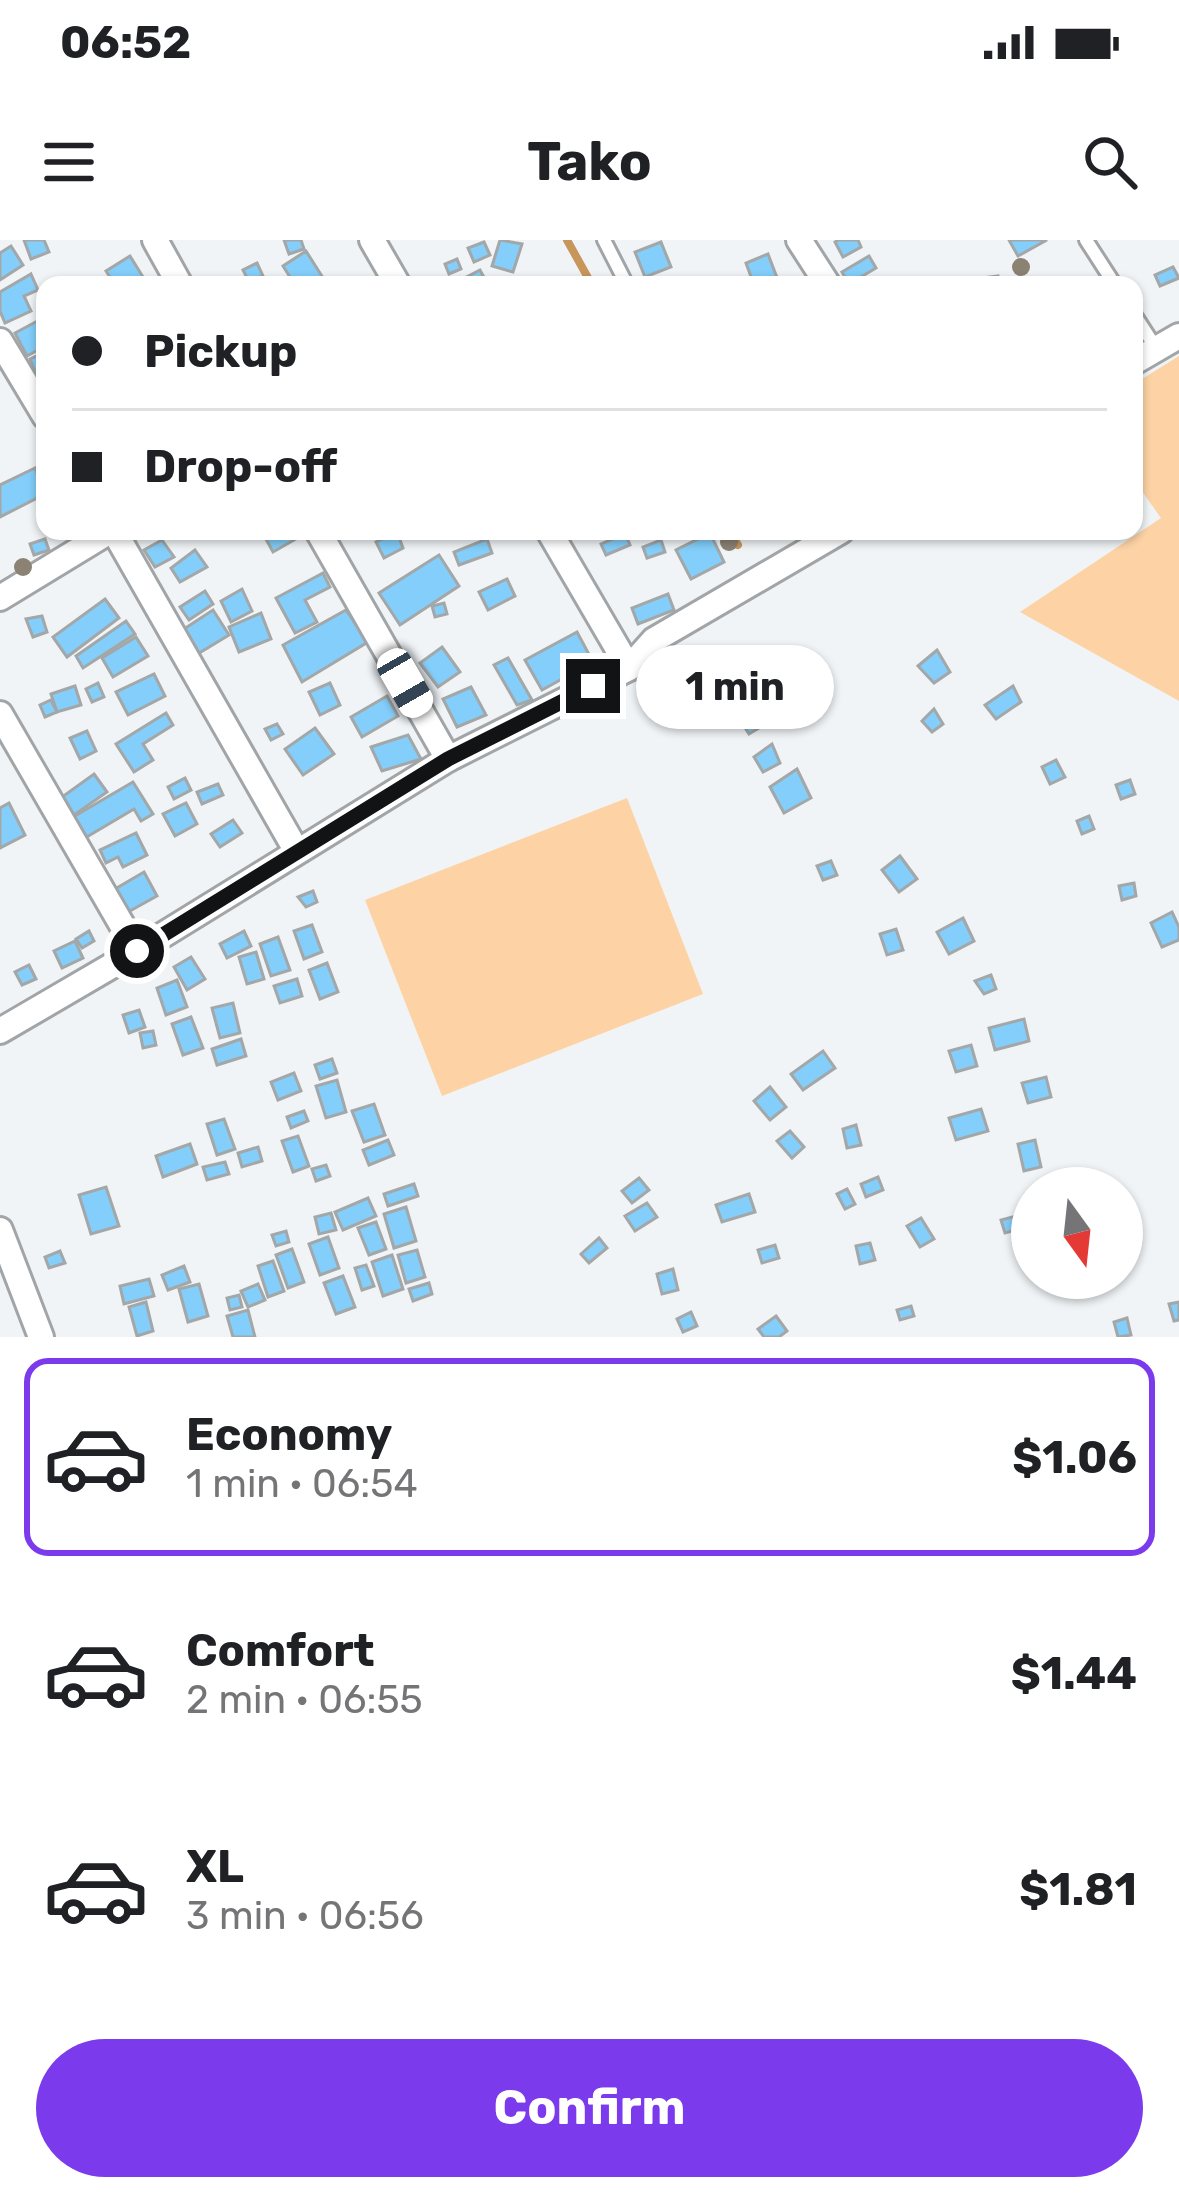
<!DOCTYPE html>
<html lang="en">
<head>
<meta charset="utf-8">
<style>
	:root { --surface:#fff; --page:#f2f2f2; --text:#202124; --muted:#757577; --line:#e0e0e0; --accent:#7c3aed }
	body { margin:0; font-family:Rubik,sans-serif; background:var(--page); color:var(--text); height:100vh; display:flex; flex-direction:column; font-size:45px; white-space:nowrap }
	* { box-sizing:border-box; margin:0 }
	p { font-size:39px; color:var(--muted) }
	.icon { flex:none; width:66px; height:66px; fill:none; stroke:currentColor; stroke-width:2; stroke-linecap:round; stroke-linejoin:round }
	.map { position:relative; height:1097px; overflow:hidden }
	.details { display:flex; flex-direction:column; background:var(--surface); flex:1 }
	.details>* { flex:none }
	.hud { position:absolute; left:36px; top:36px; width:1107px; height:264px; border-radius:24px; box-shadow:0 3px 9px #0004; display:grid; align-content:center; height:264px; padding:0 36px; background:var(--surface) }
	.needle { width:78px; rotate:165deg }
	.controls { position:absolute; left:1011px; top:927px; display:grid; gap:24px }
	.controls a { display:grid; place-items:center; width:132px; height:132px; border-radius:50%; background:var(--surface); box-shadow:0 3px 9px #0004; font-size:60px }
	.end { position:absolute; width:54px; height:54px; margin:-27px; border:15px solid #121314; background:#fff; box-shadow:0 0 0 6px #fff }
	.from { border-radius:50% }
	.bubble { position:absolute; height:84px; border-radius:42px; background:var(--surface); box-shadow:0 3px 9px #0004; font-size:39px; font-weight:700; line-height:84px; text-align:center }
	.car { position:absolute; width:36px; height:72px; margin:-36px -18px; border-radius:15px; box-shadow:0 0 9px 3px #0007; background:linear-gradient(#fff 24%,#345 0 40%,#fff 0 76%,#345 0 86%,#fff 0) }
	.hud b { display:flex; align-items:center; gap:42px; height:114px; font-size:45px }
	.hud b+b { border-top:3px solid var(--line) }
	.hud i { width:30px; height:30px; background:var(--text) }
	ul { padding:21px 0 0; list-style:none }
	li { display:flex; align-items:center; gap:36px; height:198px; margin:0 24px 18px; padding:0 12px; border:6px solid transparent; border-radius:24px }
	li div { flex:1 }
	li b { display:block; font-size:45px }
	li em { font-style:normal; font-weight:700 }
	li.active { border-color:var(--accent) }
	li>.icon { width:108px; height:108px; stroke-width:1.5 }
	.action { display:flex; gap:24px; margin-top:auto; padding:24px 36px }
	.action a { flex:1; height:138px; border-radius:72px; background:var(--accent); color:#fff; font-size:48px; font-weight:700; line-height:138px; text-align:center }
	.status { display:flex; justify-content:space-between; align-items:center; height:84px; padding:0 60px; background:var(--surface); direction:ltr }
	.status svg { height:33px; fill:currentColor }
	header { display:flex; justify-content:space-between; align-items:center; height:156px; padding:0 36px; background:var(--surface); font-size:54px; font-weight:700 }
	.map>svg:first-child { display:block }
	.green { fill:#fdd3a5 }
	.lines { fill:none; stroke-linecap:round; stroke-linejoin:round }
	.stream { stroke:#c8965b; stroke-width:8 }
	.building { fill:#83cefa; stroke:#a3a7a8; stroke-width:3 }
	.lane-casing { stroke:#a2a5a7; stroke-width:18 }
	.street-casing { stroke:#a2a5a7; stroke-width:30 }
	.lane { stroke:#fff; stroke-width:12 }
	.street { stroke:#fff; stroke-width:24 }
	.tree { fill:#8b8274 }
	.route { stroke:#121314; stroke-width:15 }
</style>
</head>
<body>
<div class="status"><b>06:52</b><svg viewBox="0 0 49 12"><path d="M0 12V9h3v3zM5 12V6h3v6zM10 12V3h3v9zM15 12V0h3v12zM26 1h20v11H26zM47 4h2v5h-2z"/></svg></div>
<header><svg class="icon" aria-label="menu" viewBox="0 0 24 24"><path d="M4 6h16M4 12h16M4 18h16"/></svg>Tako<svg class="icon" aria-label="search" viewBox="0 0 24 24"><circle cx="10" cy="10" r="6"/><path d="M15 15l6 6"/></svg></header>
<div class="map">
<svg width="1179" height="1097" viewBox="0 0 1179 1097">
	<rect width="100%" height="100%" fill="#f0f4f6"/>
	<g class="green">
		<path d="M1179 116V461L1020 372 1161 278 1134 240V144Z"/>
		<path d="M627 558 703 754 442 856 365 660Z"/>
	</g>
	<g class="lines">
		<g class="stream">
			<path d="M567 0 592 45"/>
			<path d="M729 291 738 305"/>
		</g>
	</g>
	<g class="building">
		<path d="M24 0H44L49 12 31 19Z"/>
		<path d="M284 0H301L304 9 289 14Z"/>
		<path d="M500 0 522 4 513 32 492 26Z"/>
		<path d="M838 0H858L861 7 843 17 835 2Z"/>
		<path d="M1009 0H1047L1018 16Z"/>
		<path d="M484 2 490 15 474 22 468 8Z"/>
		<path d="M661 2 671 27 645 37 635 12Z"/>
		<path d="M11 6 23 25 0 40V13Z"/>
		<path d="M306 11 325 41 319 45H295L283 26Z"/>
		<path d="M768 14 779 43 754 45 746 23Z"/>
		<path d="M130 16 143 37 130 45H115L106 31Z"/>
		<path d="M869 16 876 28 849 44 842 32Z"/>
		<path d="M457 19 461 29 449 34 445 24Z"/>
		<path d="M257 23 263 36 249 42 243 30Z"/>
		<path d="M1173 27 1179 38 1160 46 1155 35Z"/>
		<path d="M480 30 488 45H458L457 42Z"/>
		<path d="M31 34 38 50 24 56 31 71 5 83 0 71V52Z"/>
		<path d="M998 36 999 45H975L974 39Z"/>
		<path d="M45 77V106L27 116 15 93Z"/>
		<path d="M45 112V134L37 137 30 119Z"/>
		<path d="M35 228 45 254 0 277V245Z"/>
		<path d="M281 291H298L301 296 273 312 266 299Z"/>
		<path d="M620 291H629L625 293 630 305 606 315 601 304 622 295Z"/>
		<path d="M397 292 403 308 384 318 376 302Z"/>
		<path d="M710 293 724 322 691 339 676 310Z"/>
		<path d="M45 299 49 310 34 315 30 304Z"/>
		<path d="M487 299 492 313 459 325 454 312Z"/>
		<path d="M162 300 174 317 155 327 144 310Z"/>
		<path d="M661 300 665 312 647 318 643 307Z"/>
		<path d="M195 310 207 327 180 342 171 328Z"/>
		<path d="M439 315 459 346 400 385 379 353Z"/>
		<path d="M323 333 330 347 305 360 317 382 295 393 276 358Z"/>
		<path d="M507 339 515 356 488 370 479 352Z"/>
		<path d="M242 349 252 371 231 382 221 361Z"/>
		<path d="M205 351 213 364 189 380 180 367Z"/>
		<path d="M668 354 674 370 638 384 632 368Z"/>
		<path d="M105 359 119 378 67 417 53 397Z"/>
		<path d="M444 363 447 374 435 377 432 366Z"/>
		<path d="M213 370 229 395 196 415 181 391Z"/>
		<path d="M346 370 368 402 302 442 283 405Z"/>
		<path d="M261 373 271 399 239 412 229 387Z"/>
		<path d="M42 376 47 392 33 397 26 379Z"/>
		<path d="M126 381 135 394 83 428 76 416Z"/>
		<path d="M577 392 593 422 542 450 525 420Z"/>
		<path d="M136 397 148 416 113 437 102 418Z"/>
		<path d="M442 407 460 432 438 447 420 423Z"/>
		<path d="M937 410 950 432 934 443 918 426Z"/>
		<path d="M508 418 532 460 517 465 494 425Z"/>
		<path d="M154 434 165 456 128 475 116 452Z"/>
		<path d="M98 443 104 457 92 462 86 449Z"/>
		<path d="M330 443 340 465 320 475 309 452Z"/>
		<path d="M75 446 81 465 57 472 51 454Z"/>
		<path d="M1013 446 1021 462 996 479 985 465Z"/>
		<path d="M471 447 486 475 457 487 443 459Z"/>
		<path d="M387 456 398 476 362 497 351 477Z"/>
		<path d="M741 456 746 470 733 478 728 462Z"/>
		<path d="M51 460 57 472 45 477 40 465Z"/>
		<path d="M934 469 943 484 932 492 922 481Z"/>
		<path d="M757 472 762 486 749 494 741 481Z"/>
		<path d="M166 473 173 485 143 504 153 520 134 532 116 504Z"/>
		<path d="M277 484 283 494 271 500 265 489Z"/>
		<path d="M315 488 334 514 303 535 285 509Z"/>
		<path d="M87 491 96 511 80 519 70 498Z"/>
		<path d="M408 495 421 519 382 531 371 507Z"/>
		<path d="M772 504 780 523 763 532 754 517Z"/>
		<path d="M1056 520 1065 537 1050 544 1042 527Z"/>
		<path d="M797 529 811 558 784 573 770 547Z"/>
		<path d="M94 534 107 552 74 575 62 557Z"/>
		<path d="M185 538 191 550 174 559 168 547Z"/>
		<path d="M1130 540 1135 554 1121 559 1116 545Z"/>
		<path d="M133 542 153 574 141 581 134 569 80 601 68 580Z"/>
		<path d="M218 544 223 555 202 564 197 552Z"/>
		<path d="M9 563 25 595 0 608V568Z"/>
		<path d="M186 563 197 584 175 596 163 574Z"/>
		<path d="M1089 576 1094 589 1082 594 1077 581Z"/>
		<path d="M233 580 242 593 220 607 211 594Z"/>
		<path d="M136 593 147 615 123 627 118 617 106 623 100 610Z"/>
		<path d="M900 616 917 639 899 652 882 630Z"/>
		<path d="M831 621 837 635 823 640 817 626Z"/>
		<path d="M144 632 157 656 128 672 115 649Z"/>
		<path d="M1134 643 1136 656 1122 660 1119 646Z"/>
		<path d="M313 651 317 662 306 667 298 657Z"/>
		<path d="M1172 672 1179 687V700L1162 707 1151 683Z"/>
		<path d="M963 678 974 701 949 714 937 692Z"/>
		<path d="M312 685 322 712 304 719 294 691Z"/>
		<path d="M896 689 903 710 887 715 880 694Z"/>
		<path d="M89 691 94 701 82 708 76 699Z"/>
		<path d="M244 691 251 706 227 718 220 704Z"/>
		<path d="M278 697 290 730 271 736 260 704Z"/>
		<path d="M75 701 83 718 62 728 54 711Z"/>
		<path d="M256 712 264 739 247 744 239 717Z"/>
		<path d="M191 717 205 739 187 750 174 727Z"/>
		<path d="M327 723 338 752 320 759 309 730Z"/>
		<path d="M29 725 36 739 22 745 15 732Z"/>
		<path d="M991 735 996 749 984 754 975 741Z"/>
		<path d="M297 739 302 756 280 763 274 746Z"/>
		<path d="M177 740 187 767 166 775 157 748Z"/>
		<path d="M233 763 240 793 220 798 212 768Z"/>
		<path d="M139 770 145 787 129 793 123 775Z"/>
		<path d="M191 777 203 808 183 815 172 784Z"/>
		<path d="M1024 779 1029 801 995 810 989 788Z"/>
		<path d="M153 791 156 805 143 808 140 793Z"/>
		<path d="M241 799 246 816 217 825 212 809Z"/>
		<path d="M971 805 977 826 956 832 949 811Z"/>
		<path d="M823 811 835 828 803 850 791 834Z"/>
		<path d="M332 819 337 833 320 839 315 825Z"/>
		<path d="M294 833 301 851 278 860 271 842Z"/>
		<path d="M1046 837 1051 857 1028 863 1022 843Z"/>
		<path d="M337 840 346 872 326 878 316 846Z"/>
		<path d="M770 847 786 867 770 880 754 861Z"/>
		<path d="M374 864 385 895 364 902 352 871Z"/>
		<path d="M981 869 988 891 956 900 949 878Z"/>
		<path d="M304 871 308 881 291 888 287 877Z"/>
		<path d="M224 879 235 909 217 915 207 884Z"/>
		<path d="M856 885 861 905 847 908 843 889Z"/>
		<path d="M790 891 804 907 792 918 777 901Z"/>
		<path d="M298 896 309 926 293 932 282 901Z"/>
		<path d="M388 900 394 915 369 925 363 910Z"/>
		<path d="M1035 900 1041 927 1024 931 1018 904Z"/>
		<path d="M190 904 197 924 163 937 156 916Z"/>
		<path d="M258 907 262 921 242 927 238 913Z"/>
		<path d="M225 922 229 934 207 940 203 927Z"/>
		<path d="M326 925 330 936 316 941 312 929Z"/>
		<path d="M878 937 883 950 866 957 861 944Z"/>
		<path d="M639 938 649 950 632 963 622 951Z"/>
		<path d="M414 944 418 956 388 966 384 954Z"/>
		<path d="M106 947 119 986 91 994 79 955Z"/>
		<path d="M847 949 855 964 845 969 837 954Z"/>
		<path d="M749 954 755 972 722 982 716 965Z"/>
		<path d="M368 958 376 976 343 990 335 972Z"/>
		<path d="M647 963 657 977 635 991 625 976Z"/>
		<path d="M406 967 416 1001 394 1008 384 974Z"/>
		<path d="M331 973 336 990 319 994 315 977Z"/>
		<path d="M1020 975 1023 988 1005 993 1001 980Z"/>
		<path d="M921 978 934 999 920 1007 907 986Z"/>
		<path d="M376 982 386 1009 369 1015 358 988Z"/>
		<path d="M286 991 289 1002 276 1006 272 995Z"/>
		<path d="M328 997 339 1028 320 1035 309 1004Z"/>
		<path d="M599 998 607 1008 589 1023 581 1014Z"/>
		<path d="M870 1003 875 1020 860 1024 856 1006Z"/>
		<path d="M775 1005 779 1018 762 1023 758 1010Z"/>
		<path d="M292 1009 304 1042 288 1048 276 1015Z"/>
		<path d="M417 1010 425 1037 406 1043 398 1015Z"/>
		<path d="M60 1011 65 1023 49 1028 45 1017Z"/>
		<path d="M392 1015 403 1049 383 1056 372 1022Z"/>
		<path d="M273 1021 284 1051 268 1057 258 1026Z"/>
		<path d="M366 1025 374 1046 362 1050 355 1028Z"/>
		<path d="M184 1026 190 1042 168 1050 162 1035Z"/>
		<path d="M673 1029 678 1050 662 1054 657 1034Z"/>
		<path d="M343 1036 355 1067 336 1074 324 1043Z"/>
		<path d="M149 1039 154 1056 124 1064 120 1046Z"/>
		<path d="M429 1043 432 1054 413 1061 409 1049Z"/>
		<path d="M199 1044 208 1076 188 1082 179 1049Z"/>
		<path d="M258 1044 265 1060 248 1067 241 1051Z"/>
		<path d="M239 1055 242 1067 230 1070 227 1058Z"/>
		<path d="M146 1062 153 1091 137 1096 129 1067Z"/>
		<path d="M1179 1062V1080L1174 1081 1169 1064Z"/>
		<path d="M911 1066 914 1076 900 1080 897 1070Z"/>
		<path d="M248 1070 255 1097H233L227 1076Z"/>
		<path d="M691 1072 697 1086 683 1092 677 1079Z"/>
		<path d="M776 1076 787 1091 779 1097H764L758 1089Z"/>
		<path d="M1127 1078 1131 1095 1118 1097 1114 1082Z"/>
	</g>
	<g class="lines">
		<g class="lane-casing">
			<g id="lane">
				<path d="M604 0 627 45"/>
				<path d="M1086 0 1115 45"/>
				<path d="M1134 74 1156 108"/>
			</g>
		</g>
		<g class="street-casing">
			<g id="street">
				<path d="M155 0 180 45"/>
				<path d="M372 0 398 45"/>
				<path d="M799 0 828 45"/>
				<path d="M0 101 45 176"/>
				<path d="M1134 122 1179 96"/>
				<path d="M114 291 296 610"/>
				<path d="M318 291 448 519"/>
				<path d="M549 291 629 428"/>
				<path d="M0 358 110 291"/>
				<path d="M0 474 137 711"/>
				<path d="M0 791 137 711 448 519 629 428 654 400 841 291"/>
				<path d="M0 990 41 1097"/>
			</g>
		</g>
		<use href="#lane" class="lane"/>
		<use href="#street" class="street"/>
	</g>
	<g class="tree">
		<circle cx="1021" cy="27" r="9"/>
		<circle cx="729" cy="302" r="9"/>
		<circle cx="23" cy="327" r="9"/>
	</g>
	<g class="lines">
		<path class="route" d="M137 711 448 519 593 446"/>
	</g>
</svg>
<div class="controls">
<a><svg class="needle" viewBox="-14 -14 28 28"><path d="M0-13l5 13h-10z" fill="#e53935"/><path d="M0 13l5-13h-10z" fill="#757577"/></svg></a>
</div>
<i class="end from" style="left:137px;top:711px"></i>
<i class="end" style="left:593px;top:446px"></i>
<div class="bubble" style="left:636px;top:405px;width:198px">1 min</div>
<i class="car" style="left:405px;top:443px;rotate:150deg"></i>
<div class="hud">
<b><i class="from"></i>Pickup</b>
<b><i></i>Drop-off</b>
</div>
</div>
<section class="details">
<ul>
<li class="active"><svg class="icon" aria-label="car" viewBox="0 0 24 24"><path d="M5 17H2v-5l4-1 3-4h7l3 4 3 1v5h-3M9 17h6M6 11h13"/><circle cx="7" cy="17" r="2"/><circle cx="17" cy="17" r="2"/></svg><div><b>Economy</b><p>1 min · 06:54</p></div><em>$1.06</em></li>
<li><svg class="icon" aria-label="car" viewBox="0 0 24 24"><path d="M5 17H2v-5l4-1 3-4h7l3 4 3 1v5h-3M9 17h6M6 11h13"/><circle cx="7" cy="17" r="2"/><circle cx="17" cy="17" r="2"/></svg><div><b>Comfort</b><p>2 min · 06:55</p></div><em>$1.44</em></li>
<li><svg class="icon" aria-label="car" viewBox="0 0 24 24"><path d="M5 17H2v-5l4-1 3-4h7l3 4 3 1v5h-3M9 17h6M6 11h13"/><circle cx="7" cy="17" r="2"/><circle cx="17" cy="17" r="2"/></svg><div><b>XL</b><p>3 min · 06:56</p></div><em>$1.81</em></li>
</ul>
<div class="action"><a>Confirm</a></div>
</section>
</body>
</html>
